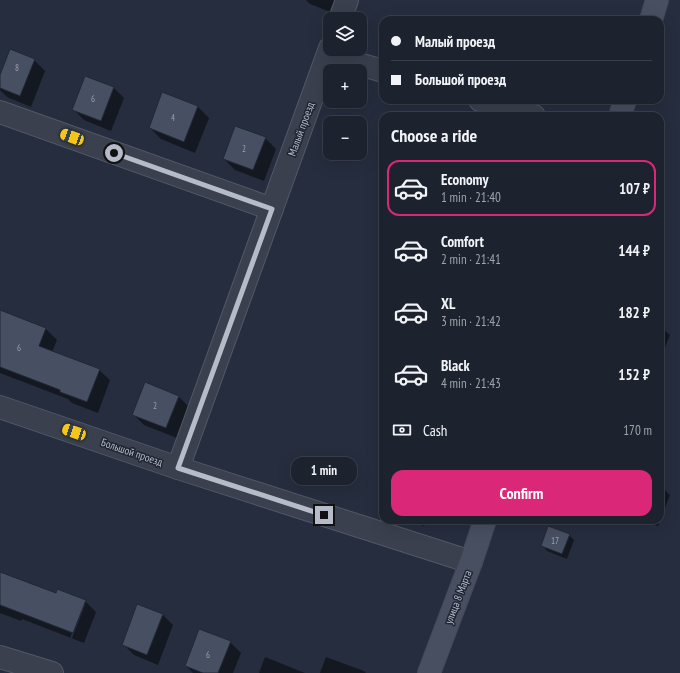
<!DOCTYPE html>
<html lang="en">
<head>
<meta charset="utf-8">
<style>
	:root { --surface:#1c222e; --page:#252a36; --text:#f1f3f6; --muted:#a0a4aa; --line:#3a3f4a; --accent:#db2777 }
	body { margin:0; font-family:"PT Sans Narrow",sans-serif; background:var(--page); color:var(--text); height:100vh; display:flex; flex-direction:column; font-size:15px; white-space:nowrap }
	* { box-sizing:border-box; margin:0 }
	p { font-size:13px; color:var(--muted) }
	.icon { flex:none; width:22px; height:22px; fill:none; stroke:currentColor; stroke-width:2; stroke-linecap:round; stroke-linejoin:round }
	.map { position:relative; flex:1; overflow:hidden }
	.side { position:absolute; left:379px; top:112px; width:285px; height:412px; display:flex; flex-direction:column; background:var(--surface); border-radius:12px; box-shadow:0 4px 16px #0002,0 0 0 1px var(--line) }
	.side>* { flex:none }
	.hud { position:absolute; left:379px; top:16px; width:285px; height:88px; border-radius:12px; box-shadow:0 4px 16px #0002,0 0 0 1px var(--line); display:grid; align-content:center; height:88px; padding:0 12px; background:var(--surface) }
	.controls { position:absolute; left:323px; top:12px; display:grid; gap:8px }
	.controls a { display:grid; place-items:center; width:44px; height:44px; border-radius:8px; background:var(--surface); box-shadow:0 4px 16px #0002,0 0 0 1px var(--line); font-size:20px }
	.end { position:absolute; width:18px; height:18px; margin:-9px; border:5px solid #b6bbc9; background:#111; box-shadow:0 0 0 2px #111 }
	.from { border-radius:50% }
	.bubble { position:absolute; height:28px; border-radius:12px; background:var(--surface); box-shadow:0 4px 16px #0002,0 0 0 1px var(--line); font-size:13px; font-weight:800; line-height:28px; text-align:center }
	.car { position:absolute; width:12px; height:24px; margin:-12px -6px; border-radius:5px; box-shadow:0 0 3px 1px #0007; background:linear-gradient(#f5c518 24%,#345 0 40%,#f5c518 0 76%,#345 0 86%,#f5c518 0) }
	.hud b { display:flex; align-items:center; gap:14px; height:38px; font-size:15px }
	.hud b+b { border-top:1px solid var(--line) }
	.hud i { width:10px; height:10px; background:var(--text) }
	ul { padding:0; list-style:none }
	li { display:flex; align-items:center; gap:12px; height:56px; margin:0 8px 6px; padding:0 4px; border:2px solid transparent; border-radius:12px }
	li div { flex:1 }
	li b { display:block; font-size:15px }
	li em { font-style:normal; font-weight:800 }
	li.on { border-color:var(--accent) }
	li>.icon { width:36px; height:36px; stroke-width:1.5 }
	h2 { padding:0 12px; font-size:18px; line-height:48px }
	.pay { display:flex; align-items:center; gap:10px; height:44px; padding:0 12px; font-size:15px }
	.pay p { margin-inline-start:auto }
	.cta { display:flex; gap:8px; margin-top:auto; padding:8px 12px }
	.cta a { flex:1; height:46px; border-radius:12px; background:var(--accent); color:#fff; font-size:16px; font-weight:800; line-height:46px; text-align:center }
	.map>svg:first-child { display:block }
	.shadow { fill:#0007; fill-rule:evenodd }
	.building { fill:#474f62; stroke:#212735 }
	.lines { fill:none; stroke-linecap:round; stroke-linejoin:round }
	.street-casing { stroke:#525866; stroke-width:24 }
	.secondary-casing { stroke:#434957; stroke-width:24 }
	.street { stroke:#3a404e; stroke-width:22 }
	.secondary { stroke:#484f61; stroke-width:22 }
	.route { stroke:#b6bbc9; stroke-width:5 }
	.labels { text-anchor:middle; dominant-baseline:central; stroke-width:3; stroke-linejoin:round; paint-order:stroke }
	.number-label { font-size:9px; fill:#9aa0af }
	.street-label { font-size:11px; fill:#b6bbc9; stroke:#1f2533 }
</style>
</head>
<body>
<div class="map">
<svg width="680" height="673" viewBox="0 0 680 673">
	<rect width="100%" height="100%" fill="#262d3e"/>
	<g class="shadow">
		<path d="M306 0H338L333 13 310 4Z"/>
		<path d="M34 60 45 71 31 107 7 97 0 90V77Z"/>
		<path d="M113 87 124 98 111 131 84 120 73 109Z"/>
		<path d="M163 94 198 107 209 118 195 153 161 139 150 128Z"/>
		<path d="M265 138 276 149 264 181 235 170 224 159Z"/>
		<path d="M1 312 46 329 57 340 52 352 99 370 110 380 98 413 72 403 68 399 0 373V315Z"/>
		<path d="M660 327 670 335 660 359Z"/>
		<path d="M178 396 189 407 177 438 144 425 133 414Z"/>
		<path d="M660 485 670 495 658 526 643 520H660Z"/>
		<path d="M409 520H427L424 526Z"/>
		<path d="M569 535 574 540 567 559 547 551 542 545Z"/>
		<path d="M0 574 56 595 85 601 96 612 84 643 22 619 21 621 0 613ZM83 605H85L72 638H70Z"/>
		<path d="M163 615 173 625 158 665 134 655 123 644Z"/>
		<path d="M230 642 241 653 233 673H193L186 666Z"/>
		<path d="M265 657 305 673H259Z"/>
		<path d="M326 657 364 671 366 673H320Z"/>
	</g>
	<g class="building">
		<path d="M10 49 35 59 20 96 0 88V75Z"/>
		<path d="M85 76 114 87 101 121 72 110Z"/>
		<path d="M162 92 198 106 184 142 149 128Z"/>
		<path d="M235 126 266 137 253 170 223 159Z"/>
		<path d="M0 310 46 328 39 346 100 369 87 402 60 392V390L0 367Z"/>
		<path d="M145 382 179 396 166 428 132 415Z"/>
		<path d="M548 526 570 534 562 554 541 546Z"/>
		<path d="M0 572 56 593 57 589 86 600 73 633 0 605Z"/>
		<path d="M137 604 163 614 147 655 122 645Z"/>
		<path d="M199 629 231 641 218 673H203L185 666Z"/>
	</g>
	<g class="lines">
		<g class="street-casing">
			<g id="street">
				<path d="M340 19 347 0"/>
				<path d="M328 55 383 71"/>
				<path d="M480 100 534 116"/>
				<path d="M0 112 272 209"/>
				<path d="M0 407 178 468 471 562"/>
				<path d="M178 468 330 48"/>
				<path d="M0 657 52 673"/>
			</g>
		</g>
		<g class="secondary-casing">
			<g id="secondary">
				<path d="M651 20 657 0"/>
				<path d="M620 116 625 100"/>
				<path d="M429 673 471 562 485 520"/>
			</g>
		</g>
		<use href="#street" class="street"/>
		<use href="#secondary" class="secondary"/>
	</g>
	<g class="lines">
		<path class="route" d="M114 153 272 209 178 468 324 515"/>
	</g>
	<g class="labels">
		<g class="number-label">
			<text x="17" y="67">8</text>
			<text x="93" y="98">6</text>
			<text x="173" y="117">4</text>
			<text x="244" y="148">2</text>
			<text x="19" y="347">6</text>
			<text x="155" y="405">2</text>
			<text x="555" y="540">17</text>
			<text x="208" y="654">6</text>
		</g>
		<g class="street-label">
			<text transform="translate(301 129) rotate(-70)">Малый проезд</text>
			<text transform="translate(132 452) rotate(19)">Большой проезд</text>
			<text transform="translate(458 597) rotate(-69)">улица 8 Марта</text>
		</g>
	</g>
</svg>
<div class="controls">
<a><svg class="icon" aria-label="layers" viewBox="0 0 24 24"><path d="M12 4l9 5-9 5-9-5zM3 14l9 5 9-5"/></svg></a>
<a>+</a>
<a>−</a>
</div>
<i class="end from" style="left:114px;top:153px"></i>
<i class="end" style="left:324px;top:515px"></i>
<div class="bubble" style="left:291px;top:457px;width:66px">1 min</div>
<i class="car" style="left:72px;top:137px;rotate:290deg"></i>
<i class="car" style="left:74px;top:432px;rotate:289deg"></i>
<div class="hud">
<b><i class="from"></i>Малый проезд</b>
<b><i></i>Большой проезд</b>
</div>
<section class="side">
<h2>Choose a ride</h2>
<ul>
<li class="on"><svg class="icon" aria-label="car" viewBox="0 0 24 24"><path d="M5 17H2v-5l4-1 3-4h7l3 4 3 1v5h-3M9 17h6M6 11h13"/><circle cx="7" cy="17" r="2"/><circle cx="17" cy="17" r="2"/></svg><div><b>Economy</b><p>1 min · 21:40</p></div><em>107 ₽</em></li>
<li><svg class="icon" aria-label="car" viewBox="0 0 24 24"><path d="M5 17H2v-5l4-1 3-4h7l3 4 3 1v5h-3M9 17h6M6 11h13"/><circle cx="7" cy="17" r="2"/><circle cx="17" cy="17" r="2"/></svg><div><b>Comfort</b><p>2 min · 21:41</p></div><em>144 ₽</em></li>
<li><svg class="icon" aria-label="car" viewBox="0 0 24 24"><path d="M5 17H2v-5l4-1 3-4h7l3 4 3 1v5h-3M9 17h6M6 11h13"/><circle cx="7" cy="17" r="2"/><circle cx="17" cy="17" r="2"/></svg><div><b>XL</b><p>3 min · 21:42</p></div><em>182 ₽</em></li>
<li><svg class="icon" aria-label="car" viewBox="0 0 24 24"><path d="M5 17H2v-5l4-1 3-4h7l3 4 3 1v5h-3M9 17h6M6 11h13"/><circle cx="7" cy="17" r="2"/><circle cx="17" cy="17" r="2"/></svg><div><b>Black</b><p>4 min · 21:43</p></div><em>152 ₽</em></li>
</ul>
<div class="pay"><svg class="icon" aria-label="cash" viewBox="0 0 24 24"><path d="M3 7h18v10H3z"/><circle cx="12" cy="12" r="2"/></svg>Cash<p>170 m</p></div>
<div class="cta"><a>Confirm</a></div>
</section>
</div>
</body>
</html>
